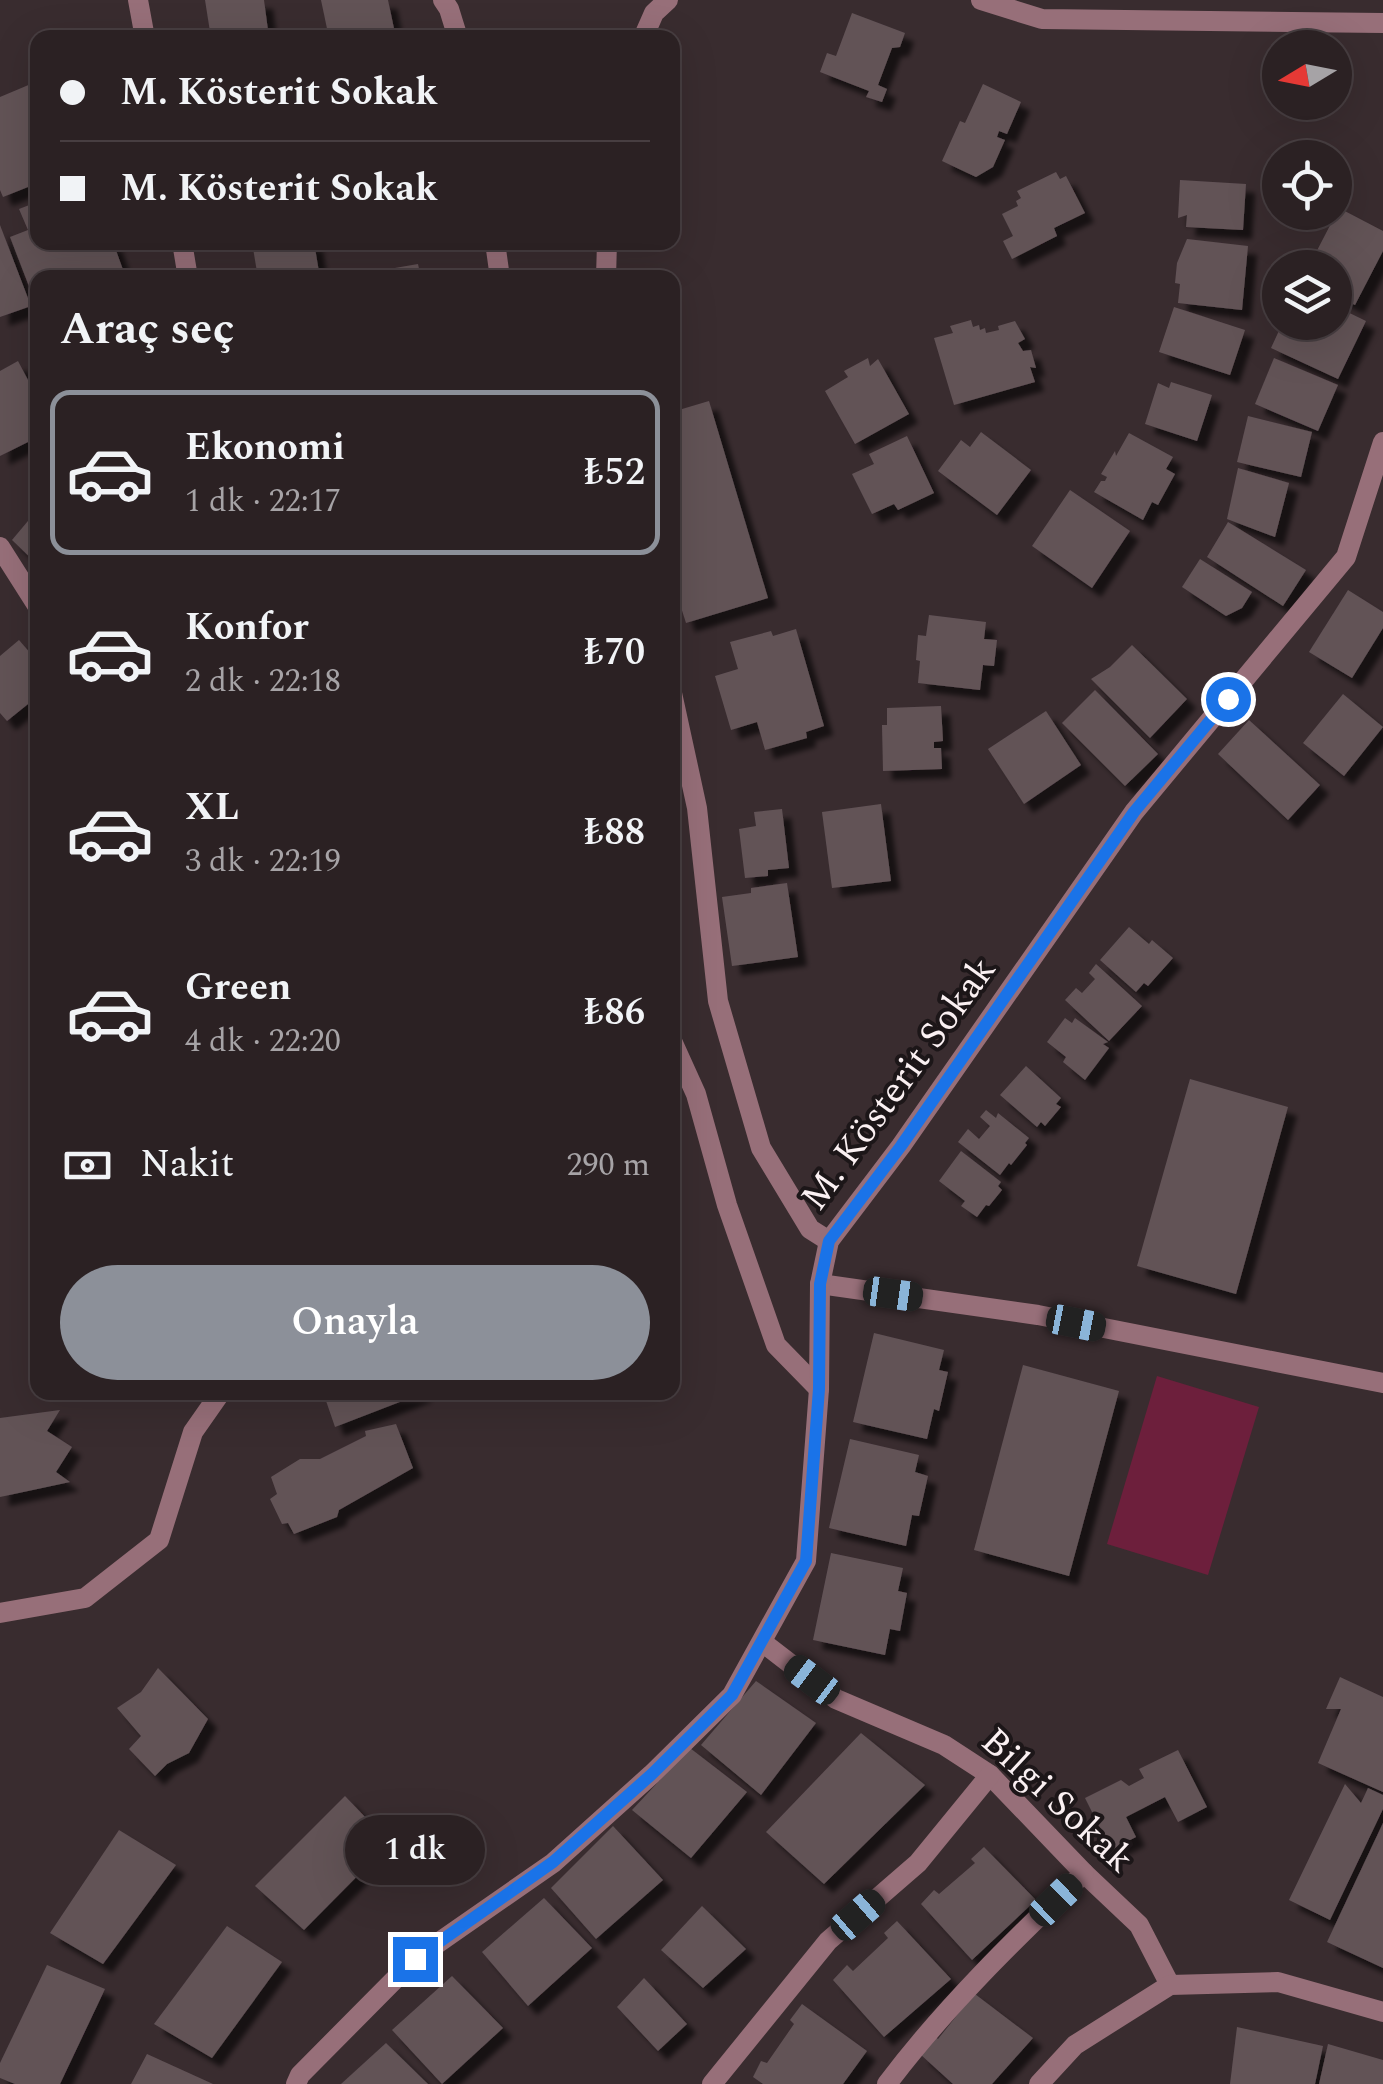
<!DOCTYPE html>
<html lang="tr">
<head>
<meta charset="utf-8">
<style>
	:root { --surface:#2b2123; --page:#372e30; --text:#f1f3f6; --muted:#a6a3a6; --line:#473e41; --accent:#8c9099 }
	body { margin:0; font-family:Spectral,serif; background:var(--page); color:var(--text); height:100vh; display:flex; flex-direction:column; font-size:38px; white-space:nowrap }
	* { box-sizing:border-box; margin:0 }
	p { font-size:32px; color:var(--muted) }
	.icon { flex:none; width:55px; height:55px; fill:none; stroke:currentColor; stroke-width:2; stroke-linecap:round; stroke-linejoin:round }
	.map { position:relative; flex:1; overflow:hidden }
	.side { position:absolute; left:30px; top:270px; width:650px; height:1130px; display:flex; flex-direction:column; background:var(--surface); border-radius:20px; box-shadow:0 10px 40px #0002,0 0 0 2px var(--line) }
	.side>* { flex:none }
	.banner { position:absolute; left:30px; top:30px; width:650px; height:220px; border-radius:20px; box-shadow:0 10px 40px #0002,0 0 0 2px var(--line); display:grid; align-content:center; height:220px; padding:0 30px; background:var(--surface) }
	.needle { width:65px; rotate:260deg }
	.fabs { position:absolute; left:1262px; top:30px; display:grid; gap:20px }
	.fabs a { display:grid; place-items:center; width:90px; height:90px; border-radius:50%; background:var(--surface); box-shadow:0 10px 40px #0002,0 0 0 2px var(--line); font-size:50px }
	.end { position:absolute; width:45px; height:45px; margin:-22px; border:12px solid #1a73e8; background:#fff; box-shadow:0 0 0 5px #fff }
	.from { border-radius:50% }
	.bubble { position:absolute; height:70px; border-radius:35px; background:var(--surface); box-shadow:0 10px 40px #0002,0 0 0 2px var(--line); font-size:32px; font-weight:600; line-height:70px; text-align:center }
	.car { position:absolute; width:30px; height:60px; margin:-30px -15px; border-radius:12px; box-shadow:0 0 8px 2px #0007; background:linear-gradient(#222 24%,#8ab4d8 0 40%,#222 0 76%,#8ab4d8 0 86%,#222 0) }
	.banner b { display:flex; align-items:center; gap:35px; height:95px; font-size:38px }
	.banner b+b { border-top:2px solid var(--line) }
	.banner i { width:25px; height:25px; background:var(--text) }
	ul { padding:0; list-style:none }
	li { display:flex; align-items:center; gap:30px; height:165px; margin:0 20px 15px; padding:0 10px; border:5px solid transparent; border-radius:20px }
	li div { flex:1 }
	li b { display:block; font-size:38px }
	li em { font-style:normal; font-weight:600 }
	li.selected { border-color:var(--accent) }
	li>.icon { width:90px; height:90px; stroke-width:1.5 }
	h2 { padding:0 30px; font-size:45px; line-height:120px }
	.pay { display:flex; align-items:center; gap:25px; height:110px; padding:0 30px; font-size:38px }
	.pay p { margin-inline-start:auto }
	.primary-button { display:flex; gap:20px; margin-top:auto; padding:20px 30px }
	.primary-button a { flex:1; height:115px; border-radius:60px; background:var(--accent); color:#fff; font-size:40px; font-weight:600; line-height:115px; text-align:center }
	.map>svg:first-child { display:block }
	.green { fill:#6d1f3c }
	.building { fill:#625357; filter:url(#shadow) }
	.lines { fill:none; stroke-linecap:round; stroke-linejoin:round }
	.minor { stroke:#976f79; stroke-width:20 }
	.route { stroke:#1a73e8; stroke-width:12 }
	.labels { text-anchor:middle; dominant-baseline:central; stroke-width:8; stroke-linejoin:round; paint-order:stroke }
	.street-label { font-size:38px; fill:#faf0f2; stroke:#1c1618 }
</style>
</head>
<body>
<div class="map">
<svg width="1383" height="2084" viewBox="0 0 1383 2084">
	<defs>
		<filter id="shadow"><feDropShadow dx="9" dy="9" stdDeviation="2.5" flood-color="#0009"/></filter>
	</defs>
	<rect width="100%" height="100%" fill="#392c2f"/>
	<path class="green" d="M1157 1376 1259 1407 1208 1575 1107 1544Z"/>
	<g class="building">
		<path d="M205 0H264L269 38H211Z"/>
		<path d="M321 0H388L396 38H329Z"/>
		<path d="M852 13 905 33 900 47 892 48 878 85 887 89 882 102 866 97 869 91 820 72 827 53 836 56Z"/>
		<path d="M38 81V183L3 197 0 190V97Z"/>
		<path d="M983 84 1021 102 1007 134 999 131 997 137 1005 140 993 167 976 177 942 161 960 121 965 123Z"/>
		<path d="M1056 172 1060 179 1066 176 1085 213 1054 228 1057 236 1012 259 1003 241 1013 236 1002 214 1018 206 1016 201 1021 198 1017 191Z"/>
		<path d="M1180 180 1246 184 1243 230 1186 227 1187 215 1178 218Z"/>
		<path d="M32 204 38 216V242H113L126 278H38L37 307 10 237 28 230 19 209Z"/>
		<path d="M1339 208 1383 231V251L1355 305 1335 295V268H1308Z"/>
		<path d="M0 225 31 306 0 317Z"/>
		<path d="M1187 239 1248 246 1242 310 1178 303 1180 284 1175 283 1177 263Z"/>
		<path d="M252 242H314L320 278H258Z"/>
		<path d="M418 264 421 278H360V274Z"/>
		<path d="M1335 306 1366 321 1338 379 1271 348 1283 322H1335Z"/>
		<path d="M1174 307 1245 330 1230 375 1159 352Z"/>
		<path d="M971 320 973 327 979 325 980 330 985 328 986 333 999 330 998 326 1015 321 1025 339 1018 343 1023 351 1031 350 1036 368 1030 367 1035 382 954 405 934 338 953 333 950 326Z"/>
		<path d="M868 358 870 366 878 359 909 414 855 444 825 391 848 377 844 371Z"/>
		<path d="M1274 358 1338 385 1318 431 1255 404Z"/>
		<path d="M18 361 38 399V437L0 456V371Z"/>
		<path d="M1171 382 1212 395 1197 441 1145 424 1158 383 1169 388Z"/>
		<path d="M709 401 768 598 686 623 672 579V412Z"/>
		<path d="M1248 416 1312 432 1301 477 1237 462Z"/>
		<path d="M981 432 1031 470 997 515 938 471 961 440 970 447Z"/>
		<path d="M1129 433 1173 457 1166 469 1175 474 1158 505 1152 502 1143 520 1094 492 1101 481H1105L1107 477 1101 474 1115 451 1116 456Z"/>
		<path d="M907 436 934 493 898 510 894 504 872 514 852 474 874 464 869 454Z"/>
		<path d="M1238 468 1289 483 1275 537 1227 519Z"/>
		<path d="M1070 490 1130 531 1092 588 1032 546Z"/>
		<path d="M33 515 38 516V565L12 540Z"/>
		<path d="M1228 522 1306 570 1283 606 1207 557Z"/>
		<path d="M1200 559 1252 592 1242 608 1226 616 1182 587Z"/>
		<path d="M1348 590 1383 612V628L1352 678 1309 652Z"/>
		<path d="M929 615 986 622 984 639 997 640 994 666 983 665 980 690 918 683 920 661 916 660 918 635 926 636Z"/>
		<path d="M796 629 824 726 806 732 807 738 765 750 757 722 731 730 715 676 738 669 730 642 771 631 773 636Z"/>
		<path d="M19 640 38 662V696L7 721 0 713V656Z"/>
		<path d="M1132 645 1187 699 1150 738 1091 679 1110 667Z"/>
		<path d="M1095 690 1158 754 1125 786 1062 723Z"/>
		<path d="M1343 694 1383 727 1344 776 1303 743Z"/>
		<path d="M941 706 943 741 934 742V748H941L942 769 883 771 882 725H887V708Z"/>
		<path d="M1046 711 1081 765 1024 804 988 749Z"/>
		<path d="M1249 720 1320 785 1288 820 1218 754Z"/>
		<path d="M881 804 891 881 832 888 822 812Z"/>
		<path d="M782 809 789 868 768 870V876L745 878 739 829 756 826 754 812Z"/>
		<path d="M787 883 798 957 732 966 722 897 751 893V888Z"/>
		<path d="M1129 927 1149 944 1152 940 1173 958 1148 986 1144 983 1136 992 1100 960Z"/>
		<path d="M1096 964 1142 1006 1109 1041 1065 1000 1076 988 1082 993 1095 979 1089 973Z"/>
		<path d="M1065 1018 1072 1023 1075 1018 1108 1042 1103 1044 1109 1048 1085 1080 1063 1062 1066 1057 1047 1042Z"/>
		<path d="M1026 1066 1061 1098 1056 1104 1061 1107 1045 1126 1041 1122 1037 1127 1000 1095Z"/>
		<path d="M1190 1079 1288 1107 1236 1294 1137 1266Z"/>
		<path d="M986 1110 996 1118 998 1113 1029 1138 1025 1143 1027 1145 1011 1165 1009 1163 1000 1175 958 1142 968 1129 979 1139 990 1126 980 1117Z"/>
		<path d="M961 1151 1001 1182 998 1186 1002 1190 989 1206 986 1205 977 1217 961 1206 965 1201 939 1181Z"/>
		<path d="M874 1333 944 1350 939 1370 948 1372 939 1411 934 1409 927 1439 853 1422Z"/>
		<path d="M1023 1365 1119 1391 1069 1576 974 1550Z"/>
		<path d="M323 1392H423V1393L335 1427Z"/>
		<path d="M60 1410 47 1431 72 1447 56 1472 70 1482 0 1497V1418Z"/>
		<path d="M396 1424 413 1468 339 1510 337 1517 294 1534 288 1523 282 1524 270 1499 277 1494 271 1477 300 1459H320L366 1436 365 1431Z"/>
		<path d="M850 1439 919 1455 915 1472 928 1476 919 1516 912 1515 906 1546 829 1528Z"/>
		<path d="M831 1553 903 1568 898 1591 907 1593 900 1631 890 1629 885 1655 813 1640Z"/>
		<path d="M158 1668 208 1719 189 1753 167 1764 155 1776 129 1749 141 1736 117 1708 141 1692Z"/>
		<path d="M1340 1677 1383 1697V1792L1318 1763 1341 1709H1326Z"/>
		<path d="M756 1681 816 1723 761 1795 701 1745Z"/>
		<path d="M861 1733 925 1785 824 1884 766 1832Z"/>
		<path d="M690 1748 747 1792 691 1858 632 1810Z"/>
		<path d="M1178 1750 1207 1807 1178 1822 1165 1797 1126 1817 1136 1837 1111 1850 1085 1798 1121 1780 1129 1786 1144 1778 1139 1769Z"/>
		<path d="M1345 1784 1361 1803 1368 1788 1383 1795V1809L1330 1920 1289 1900Z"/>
		<path d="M345 1796 390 1843 304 1930 255 1886Z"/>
		<path d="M1383 1823V1968L1327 1942Z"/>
		<path d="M613 1826 663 1880 596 1939 551 1888Z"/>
		<path d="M119 1830 176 1865 103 1964 50 1933Z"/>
		<path d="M984 1847 1036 1900 972 1960 921 1904 934 1890 939 1894 975 1863 971 1859Z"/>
		<path d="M544 1898 592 1948 528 2006 482 1952Z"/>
		<path d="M702 1906 746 1949 703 1988 661 1950Z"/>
		<path d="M897 1921 951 1979 884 2037 833 1980 847 1965 853 1971 888 1938 884 1933Z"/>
		<path d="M227 1926 282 1962 212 2058 154 2024Z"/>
		<path d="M47 1965 105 1989 60 2084H15L0 2078V2063Z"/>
		<path d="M452 1976 503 2028 442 2084 392 2030Z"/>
		<path d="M644 1978 687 2024 658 2051 617 2007Z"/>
		<path d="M971 1991 1033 2038 992 2084H953L920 2054 933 2035 938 2039 966 2004Z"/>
		<path d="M802 2004 867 2051 843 2084H763L753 2077 761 2061 767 2063 794 2024 790 2020Z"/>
		<path d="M1237 2027 1323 2046 1315 2084H1230Z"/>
		<path d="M386 2043 428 2084H341Z"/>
		<path d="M1328 2044 1383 2060V2084H1319Z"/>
		<path d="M147 2054 213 2084H131Z"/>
	</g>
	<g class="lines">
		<g class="minor">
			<path d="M138 0 145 38"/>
			<path d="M443 0 449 9 458 38"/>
			<path d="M981 0 1042 19 1383 23"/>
			<path d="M643 38 654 13 668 0"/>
			<path d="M182 242 188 278"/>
			<path d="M495 242 500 278"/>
			<path d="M606 278 607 242"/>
			<path d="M0 547 38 607"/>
			<path d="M672 693 697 808 718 1001 761 1148 810 1229 829 1241"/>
			<path d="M672 1041 696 1094 727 1205 776 1345 819 1389"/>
			<path d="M820 1284 1038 1315 1383 1383"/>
			<path d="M0 1613 85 1598 159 1540 193 1432 221 1392"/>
			<path d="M762 1642 836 1699 944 1745 990 1775 1084 1873 1139 1925 1170 1985"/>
			<path d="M296 2084 300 2075 415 1959 553 1863 652 1774 732 1695 806 1561 819 1389 820 1284 829 1241 901 1146 1134 812 1346 557 1383 442"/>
			<path d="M712 2084 828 1941 918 1863 990 1775"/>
			<path d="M887 2084C945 2007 1015 1939 1084 1873"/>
			<path d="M1039 2084 1075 2045 1170 1985 1278 1982 1383 2012"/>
		</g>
	</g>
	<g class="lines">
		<path class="route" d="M415 1959 553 1862 652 1774 732 1695 806 1561 819 1389 820 1284 829 1241 901 1146 1134 812 1228 699"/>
	</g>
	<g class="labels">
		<g class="street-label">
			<text transform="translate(899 1084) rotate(-54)">M. Kösterit Sokak</text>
			<text transform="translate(1057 1801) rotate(43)">Bilgi Sokak</text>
		</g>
	</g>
</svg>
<div class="fabs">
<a><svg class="needle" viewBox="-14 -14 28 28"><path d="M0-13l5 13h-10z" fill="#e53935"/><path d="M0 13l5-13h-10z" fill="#a6a3a6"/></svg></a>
<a><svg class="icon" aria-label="locate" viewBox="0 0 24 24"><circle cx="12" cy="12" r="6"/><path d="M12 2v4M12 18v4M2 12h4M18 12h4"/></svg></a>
<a><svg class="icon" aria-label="layers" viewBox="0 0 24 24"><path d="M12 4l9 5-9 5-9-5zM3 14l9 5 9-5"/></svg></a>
</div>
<i class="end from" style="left:1228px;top:699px"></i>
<i class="end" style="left:415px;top:1959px"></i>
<div class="bubble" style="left:345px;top:1815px;width:140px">1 dk</div>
<i class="car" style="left:893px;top:1294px;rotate:98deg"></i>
<i class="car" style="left:1076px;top:1323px;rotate:101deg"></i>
<i class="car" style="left:812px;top:1680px;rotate:307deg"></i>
<i class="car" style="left:1056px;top:1900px;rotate:46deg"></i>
<i class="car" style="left:858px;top:1915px;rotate:49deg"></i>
<div class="banner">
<b><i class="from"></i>M. Kösterit Sokak</b>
<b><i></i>M. Kösterit Sokak</b>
</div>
<section class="side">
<h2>Araç seç</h2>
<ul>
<li class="selected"><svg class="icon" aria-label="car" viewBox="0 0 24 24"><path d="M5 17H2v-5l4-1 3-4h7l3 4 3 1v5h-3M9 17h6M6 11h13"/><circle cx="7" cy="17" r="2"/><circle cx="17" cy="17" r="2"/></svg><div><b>Ekonomi</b><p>1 dk · 22:17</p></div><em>₺52</em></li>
<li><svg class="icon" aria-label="car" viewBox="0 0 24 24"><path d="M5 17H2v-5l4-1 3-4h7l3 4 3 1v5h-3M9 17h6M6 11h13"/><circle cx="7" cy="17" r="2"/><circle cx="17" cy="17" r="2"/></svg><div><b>Konfor</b><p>2 dk · 22:18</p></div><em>₺70</em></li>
<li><svg class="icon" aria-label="car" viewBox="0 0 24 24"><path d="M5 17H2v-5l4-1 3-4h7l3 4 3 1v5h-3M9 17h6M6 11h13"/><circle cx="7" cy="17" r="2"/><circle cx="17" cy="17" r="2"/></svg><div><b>XL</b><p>3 dk · 22:19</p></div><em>₺88</em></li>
<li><svg class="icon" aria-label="car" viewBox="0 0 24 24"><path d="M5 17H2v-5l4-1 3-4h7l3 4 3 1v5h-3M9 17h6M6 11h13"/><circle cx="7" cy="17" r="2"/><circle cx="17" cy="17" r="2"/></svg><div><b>Green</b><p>4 dk · 22:20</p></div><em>₺86</em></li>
</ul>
<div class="pay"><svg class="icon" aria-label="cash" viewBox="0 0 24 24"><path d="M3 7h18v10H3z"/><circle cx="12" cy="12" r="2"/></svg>Nakit<p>290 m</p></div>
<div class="primary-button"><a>Onayla</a></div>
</section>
</div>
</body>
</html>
